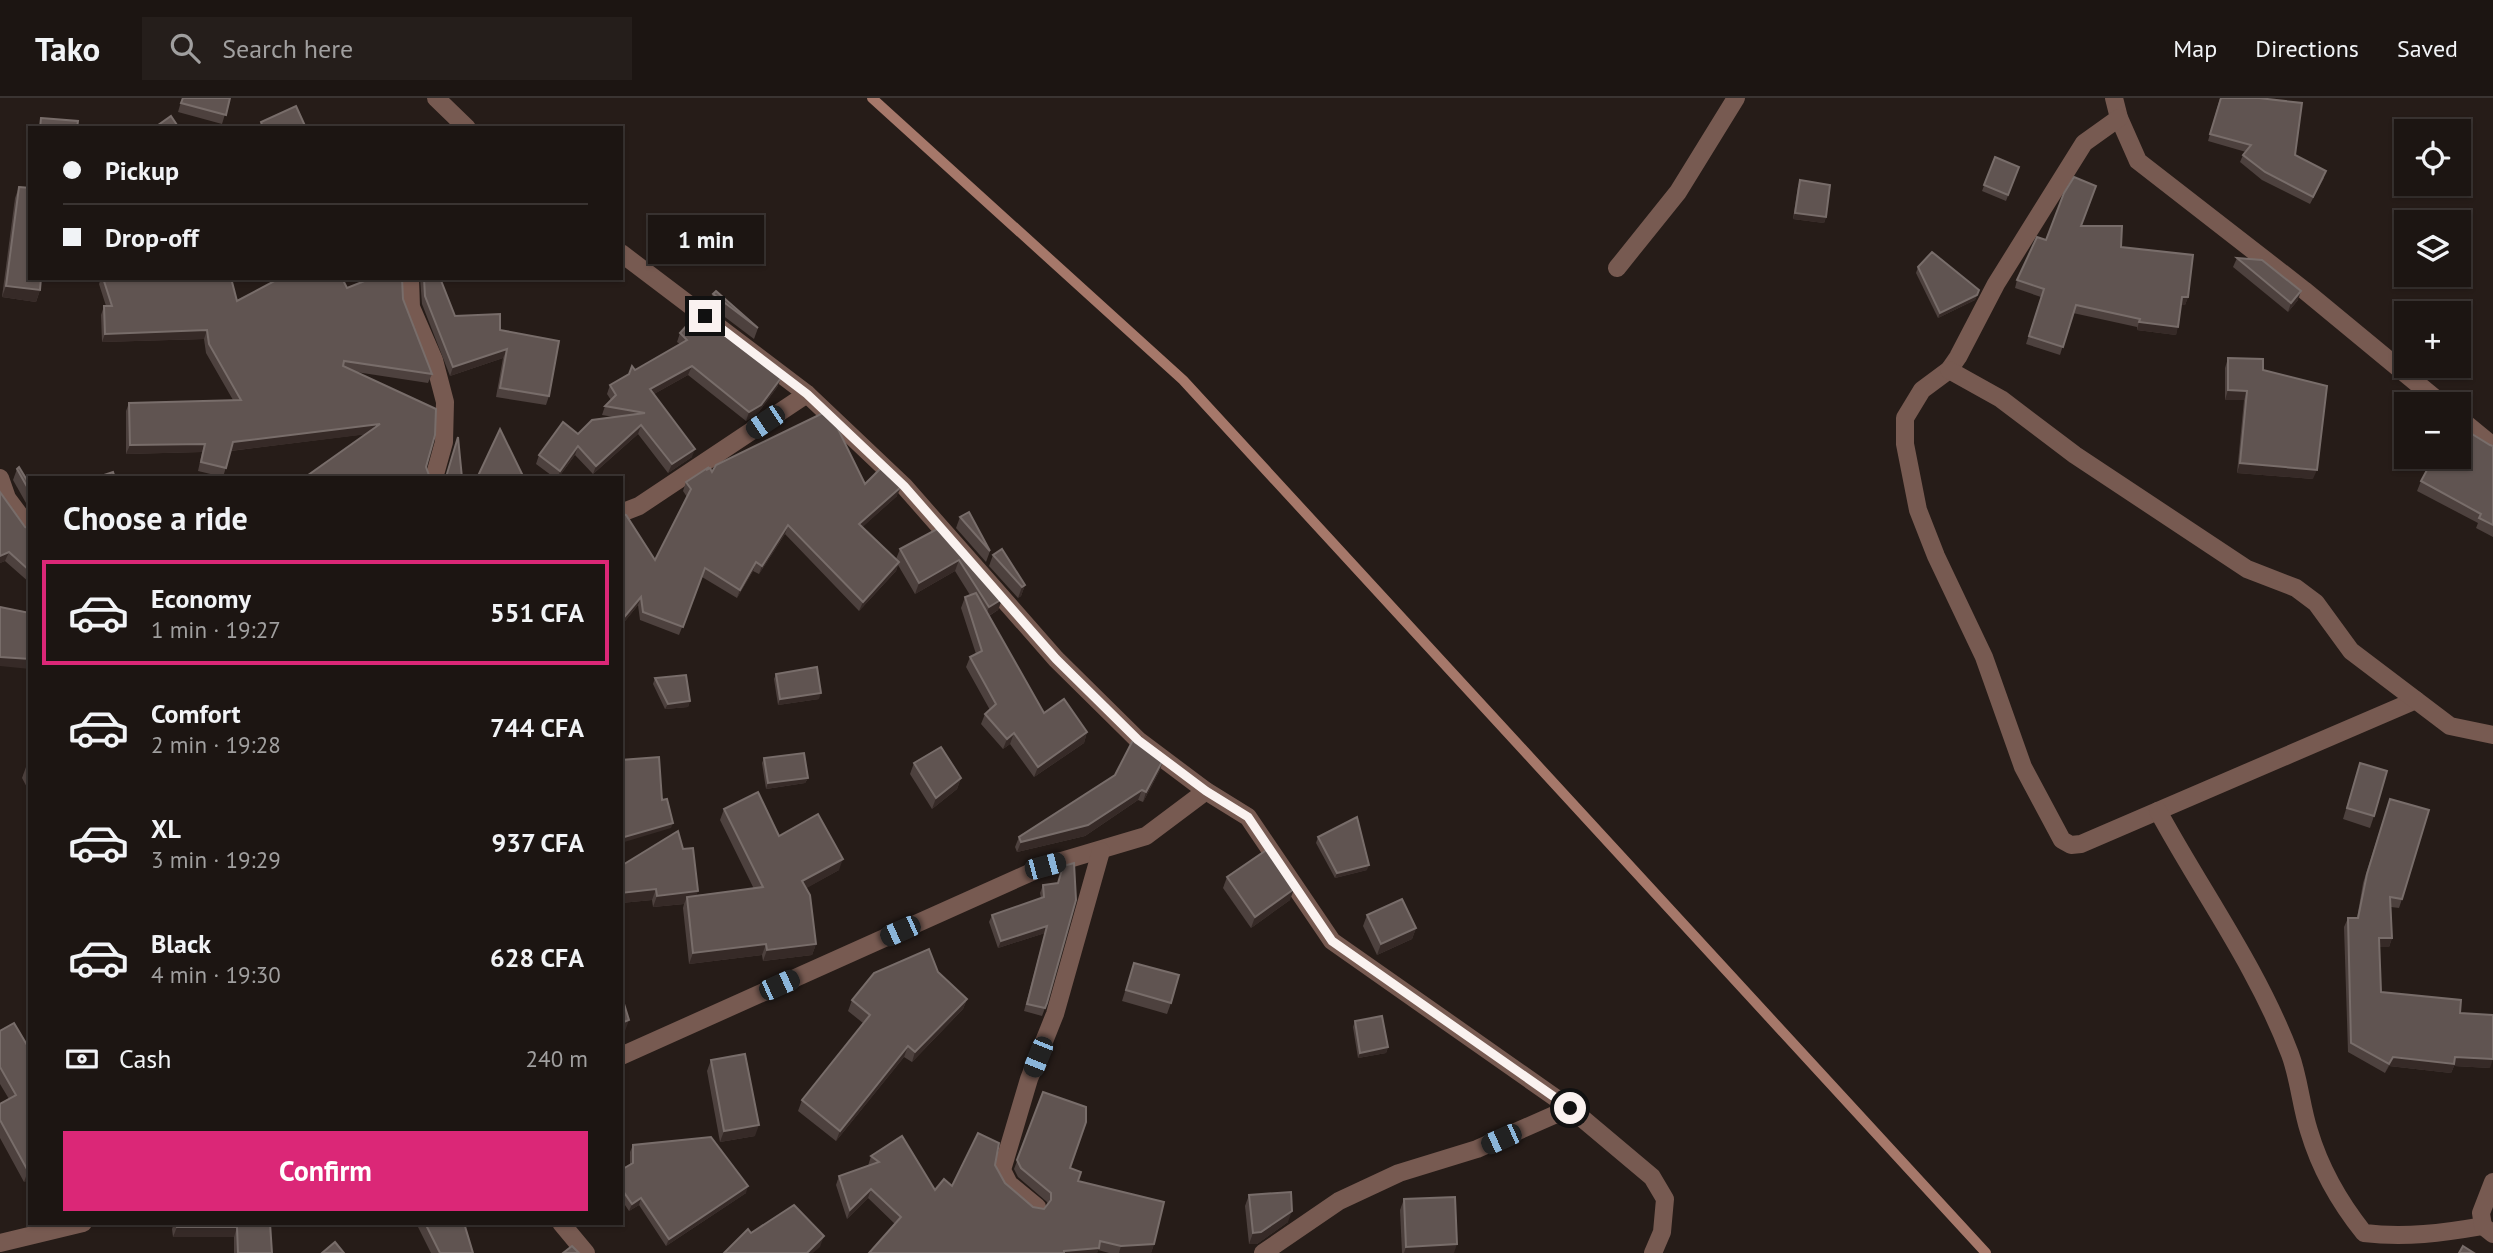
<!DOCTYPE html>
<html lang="en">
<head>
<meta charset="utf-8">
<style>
	:root { --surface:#1c1512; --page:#251e1b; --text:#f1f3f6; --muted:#a09f9f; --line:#3a3432; --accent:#db2777 }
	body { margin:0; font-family:"PT Sans",sans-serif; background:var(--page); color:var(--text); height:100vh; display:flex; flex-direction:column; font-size:26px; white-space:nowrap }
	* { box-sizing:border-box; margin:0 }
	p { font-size:23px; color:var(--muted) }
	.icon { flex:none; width:38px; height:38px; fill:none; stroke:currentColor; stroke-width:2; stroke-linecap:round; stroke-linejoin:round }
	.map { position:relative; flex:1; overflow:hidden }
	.side { position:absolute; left:28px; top:378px; width:595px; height:749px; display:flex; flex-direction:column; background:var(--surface); border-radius:0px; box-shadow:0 2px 5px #0004,0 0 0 2px var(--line) }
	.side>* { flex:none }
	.guide { position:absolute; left:28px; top:28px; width:595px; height:154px; border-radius:0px; box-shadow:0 2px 5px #0004,0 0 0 2px var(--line); display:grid; align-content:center; height:154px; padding:0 35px; background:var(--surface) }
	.fabs { position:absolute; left:2394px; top:21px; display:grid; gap:14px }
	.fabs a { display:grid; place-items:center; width:77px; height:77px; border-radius:0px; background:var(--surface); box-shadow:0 2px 5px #0004,0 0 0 2px var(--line); font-size:35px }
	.end { position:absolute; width:32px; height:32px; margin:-16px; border:9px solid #faf2f0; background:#111; box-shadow:0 0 0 4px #111 }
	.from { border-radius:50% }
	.bubble { position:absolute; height:49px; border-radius:0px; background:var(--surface); box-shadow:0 2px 5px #0004,0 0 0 2px var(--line); font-size:23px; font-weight:700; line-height:49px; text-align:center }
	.car { position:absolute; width:21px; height:42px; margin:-21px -10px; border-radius:9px; box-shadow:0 0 5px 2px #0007; background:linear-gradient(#222 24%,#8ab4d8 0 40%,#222 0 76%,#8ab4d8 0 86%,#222 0) }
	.guide b { display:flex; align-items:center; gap:24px; height:66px; font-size:26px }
	.guide b+b { border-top:2px solid var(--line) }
	.guide i { width:18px; height:18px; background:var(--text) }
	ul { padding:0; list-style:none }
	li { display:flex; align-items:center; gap:21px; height:105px; margin:0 14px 10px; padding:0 21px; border:4px solid transparent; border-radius:0px }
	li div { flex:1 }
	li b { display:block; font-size:26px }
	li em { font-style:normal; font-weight:700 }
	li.current { border-color:var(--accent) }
	li>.icon { width:63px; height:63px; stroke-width:1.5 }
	h2 { padding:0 35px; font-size:32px; line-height:84px }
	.pay { display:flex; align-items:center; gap:18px; height:77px; padding:0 35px; font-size:26px }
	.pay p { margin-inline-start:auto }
	.button { display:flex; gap:14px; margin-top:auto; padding:14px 35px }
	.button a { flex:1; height:80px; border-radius:0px; background:var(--accent); color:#fff; font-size:28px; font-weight:700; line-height:80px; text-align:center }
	header { display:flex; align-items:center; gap:42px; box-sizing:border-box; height:98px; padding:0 35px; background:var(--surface); border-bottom:2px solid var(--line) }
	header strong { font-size:33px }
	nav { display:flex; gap:38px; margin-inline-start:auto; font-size:24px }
	.search { width:490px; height:63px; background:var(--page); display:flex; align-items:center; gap:18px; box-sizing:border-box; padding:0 24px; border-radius:0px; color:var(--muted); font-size:26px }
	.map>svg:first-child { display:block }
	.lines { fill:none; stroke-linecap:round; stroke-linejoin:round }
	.stream { stroke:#a6786a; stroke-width:10 }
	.street { stroke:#775a51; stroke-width:18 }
	.wall { fill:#4d413e }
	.shaded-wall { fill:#362a27 }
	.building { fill:#605451; stroke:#786d6a; stroke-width:2 }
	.route { stroke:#faf2f0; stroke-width:9 }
</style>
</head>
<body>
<header>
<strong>Tako</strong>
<div class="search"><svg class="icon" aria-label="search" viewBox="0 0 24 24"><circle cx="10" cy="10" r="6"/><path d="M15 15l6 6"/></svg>Search here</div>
<nav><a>Map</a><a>Directions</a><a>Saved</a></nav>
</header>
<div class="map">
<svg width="2493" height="1155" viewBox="0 0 2493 1155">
	<rect width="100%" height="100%" fill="#261c18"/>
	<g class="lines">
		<path class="stream" d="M872 0 1183 282 1986 1155"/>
		<g class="street">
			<path d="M436 0 467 30"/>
			<path d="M2114 0 2119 20 2138 63 2304 192 2442 306"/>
			<path d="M2119 20 2084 45 1996 186 1958 259 1949 272 1922 292 1905 320V346L1918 412 1936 458 1984 559 2023 669 2062 742 2071 747 2081 746 2416 602"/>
			<path d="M621 155 807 296 904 388 1056 561 1138 642 1206 693 1248 719 1332 843 1570 1010 1652 1079 1665 1101 1662 1134 1653 1155"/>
			<path d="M1617 170 1678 94 1736 0"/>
			<path d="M410 180 411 209 434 262 445 304 444 344 434 380"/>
			<path d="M1949 272 2001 301 2075 357 2247 471 2296 490 2316 505 2351 553 2450 628 2493 637"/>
			<path d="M2459 320 2493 348"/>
			<path d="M0 380 7 400 30 431"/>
			<path d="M621 415 639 408 807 296"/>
			<path d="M2158 713C2202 794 2257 869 2290 956 2299 980 2301 1008 2309 1033 2320 1070 2340 1105 2364 1135 2405 1140 2443 1135 2483 1128"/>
			<path d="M621 958 1045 768 1146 738 1206 693"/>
			<path d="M2493 1084 2481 1115 2483 1128 2493 1136"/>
			<path d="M1037 1109 1009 1086 1002 1072 1029 981 1055 916 1101 753"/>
			<path d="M561 1125 586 1155"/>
			<path d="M0 1145 83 1125"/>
			<path d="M1263 1155 1339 1103 1399 1075 1477 1051 1570 1010"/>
		</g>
	</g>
	<g class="wall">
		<path d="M182 0H230L222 26 178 14Z"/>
		<path d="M2220 0 2295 57 2324 80 2310 106 2262 82 2240 64 2243 57 2246 54 2208 43Z"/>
		<path d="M1995 59 2019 69 2006 103 1982 93Z"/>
		<path d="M1800 82 1826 119 1824 125 1793 121 1798 88Z"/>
		<path d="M19 89 40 192 36 204 2 199 15 100Z"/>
		<path d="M2081 128 2121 149 2188 199 2185 207H2181L2176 237 2137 232V229L2073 215 2060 257 2026 246 2041 199 2015 190 2017 182 2046 142Z"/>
		<path d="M2237 160 2298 202 2288 214 2233 169Z"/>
		<path d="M1918 169 1977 197 1975 202 1938 220 1916 175Z"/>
		<path d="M101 180H231L237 203 347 190 403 201 432 276 428 285 356 274 366 336 231 353 223 379 198 373 202 354 126 356V313L129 305 233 302 206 255 204 241 102 244 101 217 104 208H106L99 186Z"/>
		<path d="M420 180H440L455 218 500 232 549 298 546 307 496 299 503 260 450 278 422 206Z"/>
		<path d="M713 196 758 230 754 241 709 207Z"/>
		<path d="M680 235 778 288 758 315 746 323 688 277 654 296 692 359 668 375 638 336 593 376 575 357 558 380H555L536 366 539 357 578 336 614 319 602 317 605 308 611 302 607 296 610 287 680 246 677 244Z"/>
		<path d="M2228 260 2313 381 2237 375 2244 302H2225V270Z"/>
		<path d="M2490 347 2493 348V439L2476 430 2478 425 2417 393 2421 383Z"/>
		<path d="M17 371 30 387V412L13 382Z"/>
		<path d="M708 371 712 374 865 386 897 398 862 429 896 461 900 451 939 430 1002 501 998 512 989 518 1044 615 1087 634 1084 645 1034 679 1010 646 1003 651 981 626 985 616 990 612 966 569 970 559 976 556 961 510 965 499 970 497 955 473 915 496 898 467 896 473 859 513 785 436 759 476 753 473 737 500 702 479 679 537 640 522 638 507 621 528 687 399 683 393 686 384Z"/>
		<path d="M0 394 25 429 30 431V485L5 463 0 465Z"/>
		<path d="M960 419 990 453 986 464 956 430Z"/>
		<path d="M993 457 1025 487 1021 498 1018 500 989 468Z"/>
		<path d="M776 576 819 601 778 607 774 581Z"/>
		<path d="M655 580 690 603 688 609 665 611 653 586Z"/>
		<path d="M764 660 808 680 805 685 766 691 762 665Z"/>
		<path d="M1163 662 1160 672 1143 704 1138 702 1085 738 1017 754 1015 749 1019 739Z"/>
		<path d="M914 665 961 680 957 691 932 711 910 676Z"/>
		<path d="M2360 665 2374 718 2370 730 2343 721Z"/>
		<path d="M30 667V695L22 680 26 669Z"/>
		<path d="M2387 710 2402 801 2399 810 2391 809 2392 840 2389 849H2379L2381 894 2460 915 2490 970 2454 968 2451 975 2389 968 2385 975 2348 954 2344 829 2348 820H2357L2363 785Z"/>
		<path d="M724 711 779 738 839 772 806 790 816 846 812 857 763 863 762 857 689 866 683 810 684 806 653 809 652 802 621 805V768L683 751 698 793 696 797 754 791 720 722Z"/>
		<path d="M1318 739 1367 772 1335 780 1316 745Z"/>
		<path d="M1063 768 1047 905 1042 918 1024 913 1045 835 998 850 989 824 992 817 1041 800 1040 795 1043 787 1058 785Z"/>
		<path d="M1227 779 1290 802 1251 830 1223 790Z"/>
		<path d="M1367 817 1416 830 1412 841 1377 857 1363 828Z"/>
		<path d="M1134 865 1171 905 1167 916 1122 903Z"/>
		<path d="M938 874 967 901 963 911 912 964 904 959 836 1043 798 1013 802 1002 863 925 848 913 852 902Z"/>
		<path d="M1355 923 1388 949 1386 955 1358 960 1353 929Z"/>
		<path d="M14 925 30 1081 24 1084 0 1040V1006L9 1001 0 986V933Z"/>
		<path d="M711 962 755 1038 720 1044 707 973Z"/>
		<path d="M1043 994 1070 1070 1078 1083 1154 1146 1151 1155H1109L1098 1152 1097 1155 895 1126 868 1100 847 1121 836 1087 839 1078 868 1068 871 1058 935 1092 952 1088 995 1067 1005 1085 1033 1109 1044 1111 1048 1107 1047 1104 1018 1079 1014 1071Z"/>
		<path d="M633 1047 746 1095 666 1148 639 1107 629 1113 621 1101V1072L630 1066V1054Z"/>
		<path d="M1249 1097 1288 1124 1257 1146H1249L1245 1108Z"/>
		<path d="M1404 1101 1454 1155H1402L1400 1112Z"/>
		<path d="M174 1125H284L270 1129 272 1155H234V1139H173L172 1131Z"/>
		<path d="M416 1125H464L473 1155H431Z"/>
	</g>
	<g class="shaded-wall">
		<path d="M1795 115 1826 119 1824 125 1793 121Z"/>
		<path d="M6 188 40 192 36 204 2 199Z"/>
		<path d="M1979 192 1975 202 1938 220 1940 215Z"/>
		<path d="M2301 193 2298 202 2288 214 2291 205Z"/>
		<path d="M2182 199H2188L2185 207H2180Z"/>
		<path d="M2139 224 2178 229 2176 237 2137 232Z"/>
		<path d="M207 232 204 241 102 244 105 236Z"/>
		<path d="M507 251 503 260 450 278 453 269Z"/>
		<path d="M692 268 688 277 647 300 650 291Z"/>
		<path d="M781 280 778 288 758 315 746 323 749 314Z"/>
		<path d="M2228 292 2247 293 2244 302H2225Z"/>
		<path d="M380 326 377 335 229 353 233 344Z"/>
		<path d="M641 327 638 336 593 376 596 368Z"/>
		<path d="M205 346 202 354 126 356 130 347Z"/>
		<path d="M578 348 575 357 558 380 560 373Z"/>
		<path d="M695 351 692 359 668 375 672 366Z"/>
		<path d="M2240 365 2317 372 2313 381 2237 375Z"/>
		<path d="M901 389 897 398 856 435 859 426Z"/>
		<path d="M788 427 785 436 759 476 762 468Z"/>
		<path d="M9 454 5 463 0 465V458Z"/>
		<path d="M959 462 955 473 915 496 919 485Z"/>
		<path d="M756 464 753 473 737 500 740 492Z"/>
		<path d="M899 464 896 473 859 513 863 504Z"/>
		<path d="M1025 487 1021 498 1018 500 1022 489Z"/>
		<path d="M641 499 638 507 621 528V523Z"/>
		<path d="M1002 501 998 512 985 520 989 509Z"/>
		<path d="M0 559 30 561V571L0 568Z"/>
		<path d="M821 595 819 601 778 607 780 601Z"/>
		<path d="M690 603 688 609 665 611 668 606Z"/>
		<path d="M1087 634 1084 645 1034 679 1038 669Z"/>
		<path d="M1014 635 1010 646 1003 651 1007 641Z"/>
		<path d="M1163 662 1160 672 1143 704 1146 694Z"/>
		<path d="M808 680 805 685 766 691 768 685Z"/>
		<path d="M961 680 957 691 932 711 936 700Z"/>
		<path d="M1142 692 1138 702 1085 738 1017 754 1021 744Z"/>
		<path d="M673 725 671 730 621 745V740Z"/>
		<path d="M843 761 839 772 798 795 802 783Z"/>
		<path d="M1369 767 1367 772 1335 780 1337 775Z"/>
		<path d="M656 791 652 802 621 805V795Z"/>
		<path d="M1294 791 1290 802 1251 830 1255 819Z"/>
		<path d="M698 793 694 804 687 799 684 806 653 809 657 798Z"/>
		<path d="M1047 828 1045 835 998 850 1001 843Z"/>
		<path d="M1416 830 1412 841 1377 857 1381 846Z"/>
		<path d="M2379 840H2392L2389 849H2376Z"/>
		<path d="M766 846 762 857 689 866 693 855Z"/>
		<path d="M816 846 812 857 763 863 767 852Z"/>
		<path d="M967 901 963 911 912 964 915 954Z"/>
		<path d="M629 922 625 933 621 934V925Z"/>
		<path d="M908 948 904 959 836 1043 840 1033Z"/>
		<path d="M1388 949 1386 955 1358 960 1360 955Z"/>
		<path d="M2393 959H2455L2493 961 2490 970 2454 968 2451 975 2389 968 2385 975Z"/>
		<path d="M759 1027 755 1038 720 1044 724 1033Z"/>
		<path d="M28 1073H30V1081L24 1084Z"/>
		<path d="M748 1088 746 1095 666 1148 669 1141Z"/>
		<path d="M871 1091 868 1100 847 1121 850 1112Z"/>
		<path d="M641 1100 639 1107 629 1113 632 1106Z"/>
		<path d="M1292 1113 1288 1124 1257 1146H1249L1253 1135Z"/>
		<path d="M268 1125H284L267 1130Z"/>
		<path d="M177 1129H237L234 1139H173Z"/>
		<path d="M824 1138 820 1149 813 1155H807Z"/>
		<path d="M1154 1146 1151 1155H1119L1121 1148Z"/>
		<path d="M1457 1146 1454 1155H1404L1406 1149Z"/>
		<path d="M1099 1150 1097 1155H1063L1064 1153Z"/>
	</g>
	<g class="building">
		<path d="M183 0H230L226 17 181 5Z"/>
		<path d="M2221 0H2259L2302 5 2295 57 2326 73 2313 99 2265 74 2243 57 2251 47 2210 36Z"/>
		<path d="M296 8 306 30H263L261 24Z"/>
		<path d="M171 18 179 30H154Z"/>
		<path d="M41 20 78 23 77 30H40Z"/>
		<path d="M1995 59 2019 69 2008 97 1984 87Z"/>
		<path d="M2074 79 2096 88 2081 128H2122L2121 149 2193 157 2188 199H2182L2178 229 2139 224 2140 221 2076 207 2063 249 2029 238 2044 191 2017 182 2037 139 2046 142 2064 95Z"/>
		<path d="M1800 82 1830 87 1826 119 1795 115Z"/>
		<path d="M19 89 30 90V180H41L40 192 6 188Z"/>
		<path d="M1932 154 1979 192 1977 197 1940 215 1918 169Z"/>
		<path d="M2237 160 2262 162 2301 193 2291 205Z"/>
		<path d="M103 180H231L237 203 280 180H342L347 190 372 180H402L403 201 432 276 344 263 343 268 436 311 435 337 426 369 430 380H304L380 326 233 344 226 370 201 364 205 346 130 347 129 305 241 302 209 246 207 232 105 236 104 208H112Z"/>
		<path d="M424 180H440L455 218 500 216V232L559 243 549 298 500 290 507 251 453 269 425 198Z"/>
		<path d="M716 193 758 230 713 196Z"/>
		<path d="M697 216 781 280 761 307 749 314 692 268 650 291 695 351 672 366 641 327 596 368 578 348 560 373 539 357 563 324 578 336 592 322 645 315 605 308 616 297 610 287 629 276 632 268 635 272 687 242 680 235Z"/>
		<path d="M2228 260 2263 261V272L2327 288 2317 372 2240 365 2247 293 2228 292Z"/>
		<path d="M823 315 836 327 865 386 881 370 901 389 859 426 899 464 863 504 788 427 762 468 756 464 740 492 705 470 683 529 643 514 641 499 621 523V416L626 417 655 462 691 391 686 384 709 369 706 372 710 370 712 374 716 367Z"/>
		<path d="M2459 328 2490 347 2493 348V427L2479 420 2481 416 2421 383 2434 359H2459Z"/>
		<path d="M500 331 524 380H477Z"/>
		<path d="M458 339 462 380H444L446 379Z"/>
		<path d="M19 369 30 387V394L17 371Z"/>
		<path d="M113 374 115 380H95Z"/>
		<path d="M0 394 25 429 30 431V473L9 454 0 458Z"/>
		<path d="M969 414 990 453 960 419Z"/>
		<path d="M939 430 1002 501 989 509 959 462 919 485 900 451Z"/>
		<path d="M1002 451 1025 487 1022 489 993 457Z"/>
		<path d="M976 495 1044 615 1064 601 1087 634 1038 669 1014 635 1007 641 985 616 996 606 970 559 982 553 965 499Z"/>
		<path d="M0 509 30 515V561L0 559Z"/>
		<path d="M817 569 821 595 780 601 776 576Z"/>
		<path d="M686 577 690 603 668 606 655 580Z"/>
		<path d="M1134 640 1163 662 1146 694 1142 692 1088 727 1021 744 1019 739 1115 677Z"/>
		<path d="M941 649 961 680 936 700 914 665Z"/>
		<path d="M804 655 808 680 768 685 764 660Z"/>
		<path d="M659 659 662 702 667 701 673 725 621 740V662Z"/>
		<path d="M2360 665 2387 673 2374 718 2347 710Z"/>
		<path d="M758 694 779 738 818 716 843 761 802 783 810 797 816 846 767 852 766 846 693 855 687 799 763 789 724 711Z"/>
		<path d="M2390 701 2429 712 2402 801 2390 799 2392 840H2379L2381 894 2461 902 2460 915 2493 917V961L2455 959 2454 966 2393 959 2389 966 2351 945 2348 820H2358L2367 776Z"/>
		<path d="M1357 719 1369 767 1337 775 1318 739Z"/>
		<path d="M678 733 683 751 693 750 698 793 657 798 656 791 621 795V768Z"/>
		<path d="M1268 751 1294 791 1255 819 1227 779Z"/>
		<path d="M1074 765 1076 802 1047 905 1045 910 1027 906 1047 828 1001 843 992 817 1044 799 1043 787 1058 785 1063 768Z"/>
		<path d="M1402 801 1416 830 1381 846 1367 817Z"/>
		<path d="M929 851 938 874 967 901 915 954 908 948 840 1033 802 1002 870 917 852 902 874 875Z"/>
		<path d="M1134 865 1179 877 1171 905 1126 892Z"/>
		<path d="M621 896 629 922 621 925Z"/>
		<path d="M1382 918 1388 949 1360 955 1355 923Z"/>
		<path d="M14 925 30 952V1073H28L0 1022V1006L16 997 0 969V933Z"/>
		<path d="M745 956 759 1027 724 1033 711 962Z"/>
		<path d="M1043 994 1086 1009V1024L1070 1070 1081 1074 1078 1083 1164 1104 1154 1146 1121 1148 1100 1143 1099 1150 1064 1153V1155H869L901 1119 871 1091 850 1112 839 1078 879 1064 871 1058 902 1038 935 1092 944 1081 952 1088 978 1035 999 1045 995 1067 1005 1085 1033 1109 1044 1111 1051 1102V1095L1021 1070 1017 1062Z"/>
		<path d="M711 1039 748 1088 669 1141 641 1100 632 1106 621 1090V1072L633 1065V1047Z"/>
		<path d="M1291 1094 1292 1113 1261 1134 1253 1135 1249 1097Z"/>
		<path d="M1455 1099 1457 1146 1406 1149 1404 1101Z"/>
		<path d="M794 1107 824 1138 807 1155H724L748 1131 751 1135Z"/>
		<path d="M176 1125H270L272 1155H238L237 1129H177Z"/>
		<path d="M425 1125H464L473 1155H440Z"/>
		<path d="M335 1144 344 1155H322Z"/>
		<path d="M572 1148 579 1155H563Z"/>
		<path d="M2463 1148 2474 1155H2459Z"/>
	</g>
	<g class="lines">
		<path class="route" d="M705 218 807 296 904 388 1056 561 1138 642 1206 693 1248 719 1332 843 1570 1010"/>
	</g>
</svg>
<div class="fabs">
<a><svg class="icon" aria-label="locate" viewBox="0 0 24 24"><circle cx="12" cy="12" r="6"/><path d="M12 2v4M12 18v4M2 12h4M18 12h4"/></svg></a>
<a><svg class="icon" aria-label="layers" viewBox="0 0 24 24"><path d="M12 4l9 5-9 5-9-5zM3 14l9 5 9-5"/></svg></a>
<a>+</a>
<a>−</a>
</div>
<i class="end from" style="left:1570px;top:1010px"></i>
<i class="end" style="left:705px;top:218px"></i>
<div class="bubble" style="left:648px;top:117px;width:116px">1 min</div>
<i class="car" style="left:765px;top:324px;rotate:236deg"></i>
<i class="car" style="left:1045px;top:768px;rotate:75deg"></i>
<i class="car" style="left:900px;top:833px;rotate:246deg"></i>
<i class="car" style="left:779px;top:887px;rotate:66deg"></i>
<i class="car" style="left:1038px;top:959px;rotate:202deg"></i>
<i class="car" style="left:1501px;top:1041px;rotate:246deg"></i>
<div class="guide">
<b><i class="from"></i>Pickup</b>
<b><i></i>Drop-off</b>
</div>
<section class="side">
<h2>Choose a ride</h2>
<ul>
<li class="current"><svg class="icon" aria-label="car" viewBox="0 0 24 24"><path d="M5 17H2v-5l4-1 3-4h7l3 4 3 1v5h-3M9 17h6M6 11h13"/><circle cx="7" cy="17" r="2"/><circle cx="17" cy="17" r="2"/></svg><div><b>Economy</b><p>1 min · 19:27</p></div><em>551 CFA</em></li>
<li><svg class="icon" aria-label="car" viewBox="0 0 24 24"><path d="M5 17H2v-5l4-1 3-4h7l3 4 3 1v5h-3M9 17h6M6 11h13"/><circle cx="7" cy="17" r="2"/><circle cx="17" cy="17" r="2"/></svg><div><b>Comfort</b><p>2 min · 19:28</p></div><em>744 CFA</em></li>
<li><svg class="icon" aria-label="car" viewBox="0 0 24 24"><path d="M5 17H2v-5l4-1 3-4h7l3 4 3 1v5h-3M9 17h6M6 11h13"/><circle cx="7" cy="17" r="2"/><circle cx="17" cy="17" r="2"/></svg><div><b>XL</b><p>3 min · 19:29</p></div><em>937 CFA</em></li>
<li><svg class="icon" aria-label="car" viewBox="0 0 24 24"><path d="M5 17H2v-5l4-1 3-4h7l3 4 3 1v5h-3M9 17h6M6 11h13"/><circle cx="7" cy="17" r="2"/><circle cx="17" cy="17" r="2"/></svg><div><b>Black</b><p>4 min · 19:30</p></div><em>628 CFA</em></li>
</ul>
<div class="pay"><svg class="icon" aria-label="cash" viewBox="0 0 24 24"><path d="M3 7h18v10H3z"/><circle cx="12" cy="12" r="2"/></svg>Cash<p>240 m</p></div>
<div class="button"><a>Confirm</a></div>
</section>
</div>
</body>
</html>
